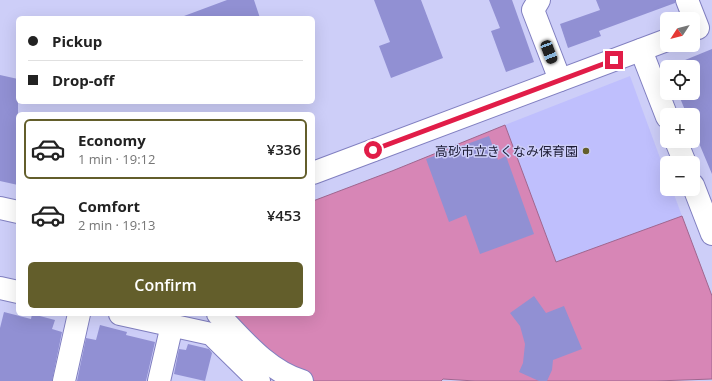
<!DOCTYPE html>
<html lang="en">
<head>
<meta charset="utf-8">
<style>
	:root { --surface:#fff; --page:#f2f2f2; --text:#222; --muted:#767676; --line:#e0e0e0; --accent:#635e2b }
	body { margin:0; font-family:"Open Sans","Noto Sans JP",sans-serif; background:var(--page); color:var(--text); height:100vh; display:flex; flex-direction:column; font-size:15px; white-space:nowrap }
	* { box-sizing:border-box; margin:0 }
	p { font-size:13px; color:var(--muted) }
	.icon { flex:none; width:22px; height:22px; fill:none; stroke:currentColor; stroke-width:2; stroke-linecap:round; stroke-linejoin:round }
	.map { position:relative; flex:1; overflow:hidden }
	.panel { position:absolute; left:16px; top:112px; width:299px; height:204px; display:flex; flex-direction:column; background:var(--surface); border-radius:6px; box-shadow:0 4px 16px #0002 }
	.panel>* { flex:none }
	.hud { position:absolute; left:16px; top:16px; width:299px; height:88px; border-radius:6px; box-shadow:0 4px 16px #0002; display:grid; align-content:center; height:88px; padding:0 12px; background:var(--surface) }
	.needle { width:26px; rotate:234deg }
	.controls { position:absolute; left:660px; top:12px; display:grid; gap:8px }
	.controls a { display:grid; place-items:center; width:40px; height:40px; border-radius:6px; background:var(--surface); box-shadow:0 4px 16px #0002; font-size:20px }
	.end { position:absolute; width:18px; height:18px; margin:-9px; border:5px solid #e11d48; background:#fff; box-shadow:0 0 0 2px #fff }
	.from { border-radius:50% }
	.car { position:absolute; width:12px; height:24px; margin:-12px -6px; border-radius:5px; box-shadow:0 0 3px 1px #0007; background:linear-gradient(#222 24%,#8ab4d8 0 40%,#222 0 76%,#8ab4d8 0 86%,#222 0) }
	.hud b { display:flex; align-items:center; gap:14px; height:38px; font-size:15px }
	.hud b+b { border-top:1px solid var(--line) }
	.hud i { width:10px; height:10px; background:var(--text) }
	ul { padding:7px 0 0; list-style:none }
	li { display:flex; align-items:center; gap:12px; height:60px; margin:0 8px 6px; padding:0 4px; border:2px solid transparent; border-radius:6px }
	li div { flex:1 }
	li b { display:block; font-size:15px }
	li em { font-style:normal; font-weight:600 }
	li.active { border-color:var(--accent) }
	li>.icon { width:36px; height:36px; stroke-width:1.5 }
	.action { display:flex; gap:8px; margin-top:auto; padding:8px 12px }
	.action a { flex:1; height:46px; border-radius:6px; background:var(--accent); color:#fff; font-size:16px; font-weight:600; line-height:46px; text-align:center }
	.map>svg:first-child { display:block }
	.built { fill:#bfbffd }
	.water { fill:#d786b6; stroke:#9f668f }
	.building { fill:#9190d3 }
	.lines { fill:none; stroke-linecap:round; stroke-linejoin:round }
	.minor-casing { stroke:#807fc0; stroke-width:24 }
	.minor { stroke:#fff; stroke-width:22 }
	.route { stroke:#e11d48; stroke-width:5 }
	.poi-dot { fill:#635e2b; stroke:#cdcef8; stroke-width:1.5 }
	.labels { text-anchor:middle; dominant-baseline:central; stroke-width:3; stroke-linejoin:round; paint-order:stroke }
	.poi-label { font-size:13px; fill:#1d1c35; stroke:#cdcef8; text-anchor:end }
</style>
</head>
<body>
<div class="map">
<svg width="712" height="381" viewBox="0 0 712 381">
	<rect width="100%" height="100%" fill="#cdcef8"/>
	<path class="built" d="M630 76 667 177V189H672L682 216 556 262 505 125Z"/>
	<path class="water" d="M505 125 556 262 682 216 712 296V379L656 381H475L443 379 441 381H314L293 372 228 314H313V201L392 171Z"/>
	<g class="building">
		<path d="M227 0H254L260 18H184V16Z"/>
		<path d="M374 0H421L443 58 391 78 379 46 390 42Z"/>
		<path d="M489 0H512L534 62 506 72 491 31 500 28Z"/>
		<path d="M596 0H675V3L599 31 601 36 568 48 560 24 600 10Z"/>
		<path d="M712 49V174L693 129V115H687L678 93H693V67H668Z"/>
		<path d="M0 75 18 79V185L0 181Z"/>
		<path d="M489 136 498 160 506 156 534 234 480 254 466 215 449 222 426 159Z"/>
		<path d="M534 296 546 313 564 306 582 349 553 360 552 370 547 381H539L519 372 523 363 525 344 520 326 510 313Z"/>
		<path d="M4 312 31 319 32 314 55 320 52 329 62 332 52 381H0V328Z"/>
		<path d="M100 325 127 332 126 335 155 342 146 381H77L86 338 96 340Z"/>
		<path d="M188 344 209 349 212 353 205 381 174 374 179 349 186 350Z"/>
	</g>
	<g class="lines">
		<g class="minor-casing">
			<g id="minor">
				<path d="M539 0 533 10 560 80"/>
				<path d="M687 0 698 28"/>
				<path d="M641 50 667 117"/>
				<path d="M676 141 685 163"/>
				<path d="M313 173 667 40"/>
				<path d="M693 185 712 234"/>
				<path d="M0 208 18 212"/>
				<path d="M0 288 18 292"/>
				<path d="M120 314 211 334 259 381"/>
				<path d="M218 314C243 340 267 370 302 381"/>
				<path d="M64 381 79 314"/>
				<path d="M159 381 172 325"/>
			</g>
		</g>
		<use href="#minor" class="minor"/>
	</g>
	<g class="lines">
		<path class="route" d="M373 150 614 60"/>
	</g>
	<circle class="poi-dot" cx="586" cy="151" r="4"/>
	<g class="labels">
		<g class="poi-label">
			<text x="578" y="151">高砂市立きくなみ保育園</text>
		</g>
	</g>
</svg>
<div class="controls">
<a><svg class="needle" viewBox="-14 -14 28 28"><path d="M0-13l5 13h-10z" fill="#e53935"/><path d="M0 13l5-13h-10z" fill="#767676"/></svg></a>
<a><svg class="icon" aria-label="locate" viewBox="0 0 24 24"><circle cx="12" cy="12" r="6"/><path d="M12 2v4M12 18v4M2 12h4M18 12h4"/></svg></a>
<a>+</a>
<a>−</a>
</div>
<i class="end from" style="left:373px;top:150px"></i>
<i class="end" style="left:614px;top:60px"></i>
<i class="car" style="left:549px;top:52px;rotate:159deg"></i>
<div class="hud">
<b><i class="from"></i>Pickup</b>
<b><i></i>Drop-off</b>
</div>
<section class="panel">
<ul>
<li class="active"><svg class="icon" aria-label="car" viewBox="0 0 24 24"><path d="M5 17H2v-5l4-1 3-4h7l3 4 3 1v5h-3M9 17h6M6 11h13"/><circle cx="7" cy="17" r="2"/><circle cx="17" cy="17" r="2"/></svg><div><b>Economy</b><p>1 min · 19:12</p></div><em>¥336</em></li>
<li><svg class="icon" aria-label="car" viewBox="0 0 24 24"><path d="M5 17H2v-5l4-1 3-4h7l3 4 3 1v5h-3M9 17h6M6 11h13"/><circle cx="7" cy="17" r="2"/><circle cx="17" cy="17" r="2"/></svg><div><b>Comfort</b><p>2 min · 19:13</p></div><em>¥453</em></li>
</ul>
<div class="action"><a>Confirm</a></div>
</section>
</div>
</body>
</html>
